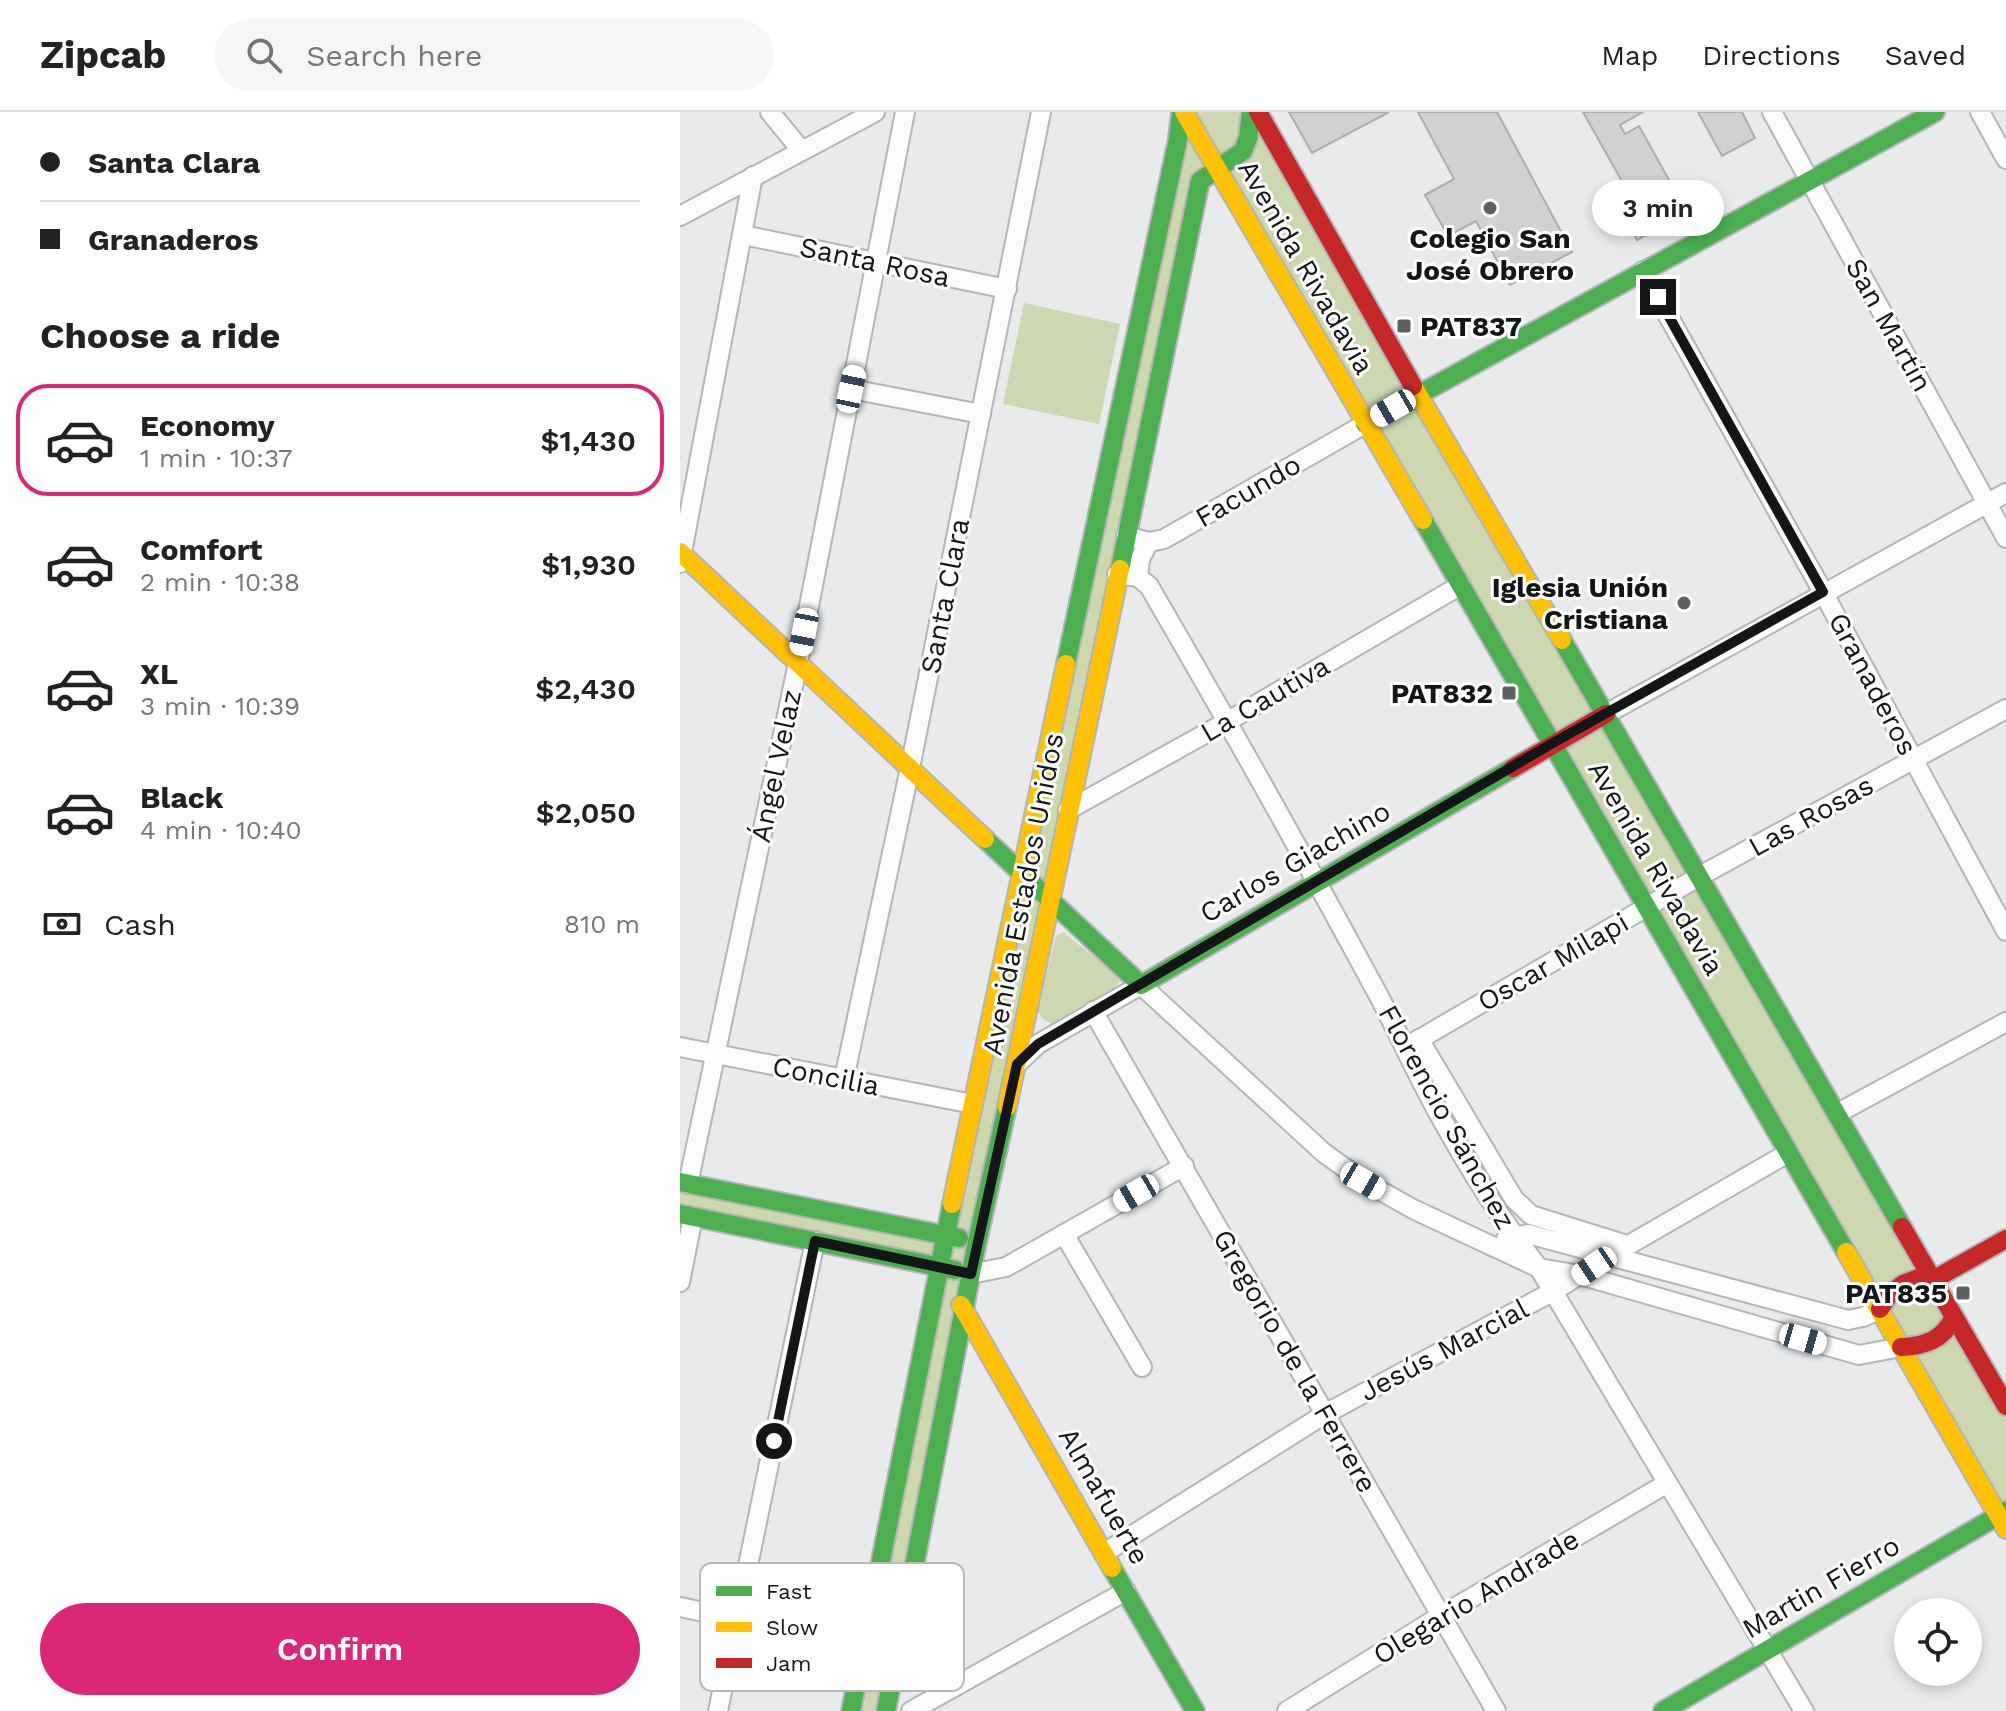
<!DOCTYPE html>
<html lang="en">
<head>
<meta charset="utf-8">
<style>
	:root { --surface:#fff; --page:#f6f6f6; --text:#222; --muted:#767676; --line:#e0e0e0; --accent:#db2777 }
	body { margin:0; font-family:"Work Sans",sans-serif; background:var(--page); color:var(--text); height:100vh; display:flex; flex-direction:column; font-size:30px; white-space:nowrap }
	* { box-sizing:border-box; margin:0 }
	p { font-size:26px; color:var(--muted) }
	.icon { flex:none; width:44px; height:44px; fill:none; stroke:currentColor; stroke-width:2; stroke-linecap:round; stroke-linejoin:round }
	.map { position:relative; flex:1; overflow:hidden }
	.sheet { display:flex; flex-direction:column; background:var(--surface); width:680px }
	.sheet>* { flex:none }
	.guide { display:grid; align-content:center; height:176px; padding:0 40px; background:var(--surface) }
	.controls { position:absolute; left:1214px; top:1486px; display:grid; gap:16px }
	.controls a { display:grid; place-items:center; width:88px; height:88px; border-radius:50%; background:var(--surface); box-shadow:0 4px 12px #0003; font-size:40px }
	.end { position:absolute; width:36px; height:36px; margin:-18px; border:10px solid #141516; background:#fff; box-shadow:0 0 0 4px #fff }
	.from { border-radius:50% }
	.bubble { position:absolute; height:56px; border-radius:28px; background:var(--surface); box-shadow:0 4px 12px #0003; font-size:26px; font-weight:600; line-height:56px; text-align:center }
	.car { position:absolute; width:24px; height:48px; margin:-24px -12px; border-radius:10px; box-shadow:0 0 6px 2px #0007; background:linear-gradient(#fff 24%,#345 0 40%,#fff 0 76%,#345 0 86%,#fff 0) }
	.guide b { display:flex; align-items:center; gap:28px; height:76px; font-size:30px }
	.guide b+b { border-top:2px solid var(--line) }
	.guide i { width:20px; height:20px; background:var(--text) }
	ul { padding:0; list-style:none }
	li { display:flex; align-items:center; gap:24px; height:112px; margin:0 16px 12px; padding:0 24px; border:4px solid transparent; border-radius:32px }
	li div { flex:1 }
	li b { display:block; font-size:30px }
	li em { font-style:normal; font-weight:600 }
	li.selected { border-color:var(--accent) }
	li>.icon { width:72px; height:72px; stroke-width:1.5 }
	h2 { padding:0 40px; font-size:36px; line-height:96px }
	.pay { display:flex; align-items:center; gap:20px; height:88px; padding:0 40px; font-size:30px }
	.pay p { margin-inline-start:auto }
	.cta { display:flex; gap:16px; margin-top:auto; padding:16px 40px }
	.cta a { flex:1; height:92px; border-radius:48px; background:var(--accent); color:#fff; font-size:32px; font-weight:600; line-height:92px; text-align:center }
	header { display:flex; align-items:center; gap:48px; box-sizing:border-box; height:112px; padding:0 40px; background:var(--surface); border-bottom:2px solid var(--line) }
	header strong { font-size:38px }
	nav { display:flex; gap:44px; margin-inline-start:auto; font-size:28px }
	.search { width:560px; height:72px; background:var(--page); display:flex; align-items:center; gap:20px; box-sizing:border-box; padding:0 28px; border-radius:44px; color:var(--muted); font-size:30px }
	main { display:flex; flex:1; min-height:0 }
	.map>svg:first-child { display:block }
	.green { fill:#cdd8b1 }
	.building { fill:#d0d1d3; stroke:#acadae; stroke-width:2 }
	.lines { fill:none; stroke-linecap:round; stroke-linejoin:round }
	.street-casing { stroke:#b3b5b6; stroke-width:22 }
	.fast-casing { stroke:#b3b5b6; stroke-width:22 }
	.slow-casing { stroke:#b3b5b6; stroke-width:22 }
	.jam-casing { stroke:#b3b5b6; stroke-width:22 }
	.street { stroke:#fcfcfc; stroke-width:18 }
	.fast { stroke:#4caf50; stroke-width:18 }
	.slow { stroke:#ffc107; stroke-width:18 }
	.jam { stroke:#c62828; stroke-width:18 }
	.route { stroke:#141516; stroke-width:10 }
	.poi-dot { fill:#5e6061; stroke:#fff; stroke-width:3 }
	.labels { text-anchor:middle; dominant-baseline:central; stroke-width:6; stroke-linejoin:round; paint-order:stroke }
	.poi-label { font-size:28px; font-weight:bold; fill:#141516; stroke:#fff; text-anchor:end }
	.street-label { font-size:28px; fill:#141516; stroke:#fff }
	.key { fill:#fff; stroke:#b8b9b9; stroke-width:2 }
	.key-label { font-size:22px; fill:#141516 }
</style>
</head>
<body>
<header>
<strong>Zipcab</strong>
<div class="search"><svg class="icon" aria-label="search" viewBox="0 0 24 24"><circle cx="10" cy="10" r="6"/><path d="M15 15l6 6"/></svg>Search here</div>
<nav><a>Map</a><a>Directions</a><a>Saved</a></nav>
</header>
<main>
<section class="sheet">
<div class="guide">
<b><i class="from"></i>Santa Clara</b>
<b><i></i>Granaderos</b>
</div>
<h2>Choose a ride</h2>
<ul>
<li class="selected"><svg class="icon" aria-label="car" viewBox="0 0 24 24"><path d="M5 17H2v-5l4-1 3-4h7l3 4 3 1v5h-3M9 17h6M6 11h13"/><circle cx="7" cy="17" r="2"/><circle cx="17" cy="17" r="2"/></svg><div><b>Economy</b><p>1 min · 10:37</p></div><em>$1,430</em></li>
<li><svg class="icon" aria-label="car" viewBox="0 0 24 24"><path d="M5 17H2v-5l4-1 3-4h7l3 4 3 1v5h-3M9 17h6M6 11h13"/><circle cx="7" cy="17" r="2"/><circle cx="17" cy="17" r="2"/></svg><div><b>Comfort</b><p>2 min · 10:38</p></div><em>$1,930</em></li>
<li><svg class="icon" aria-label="car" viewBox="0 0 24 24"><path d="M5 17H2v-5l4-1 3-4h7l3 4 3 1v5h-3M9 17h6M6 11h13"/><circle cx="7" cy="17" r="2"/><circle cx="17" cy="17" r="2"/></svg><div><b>XL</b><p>3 min · 10:39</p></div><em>$2,430</em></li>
<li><svg class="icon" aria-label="car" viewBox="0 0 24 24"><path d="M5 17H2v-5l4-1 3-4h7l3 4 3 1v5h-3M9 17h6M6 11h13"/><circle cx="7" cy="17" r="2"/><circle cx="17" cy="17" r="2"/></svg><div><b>Black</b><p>4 min · 10:40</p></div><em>$2,050</em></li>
</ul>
<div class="pay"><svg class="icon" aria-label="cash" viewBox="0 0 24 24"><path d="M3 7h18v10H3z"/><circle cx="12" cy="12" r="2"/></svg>Cash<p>810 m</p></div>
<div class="cta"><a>Confirm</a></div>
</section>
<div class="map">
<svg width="1326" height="1599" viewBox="0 0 1326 1599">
	<rect width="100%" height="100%" fill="#e8eaec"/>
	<g class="green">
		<path d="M501 0H578L1326 1294V1417L537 57 524 62 206 1599H171L259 1155 0 1102V1070L264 1123Z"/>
		<path d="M344 191 440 212 419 312 323 292Z"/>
		<path d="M384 820C402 838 427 849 440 870L432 878 372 912 363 907 357 898 376 824Z"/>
	</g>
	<g class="building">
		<path d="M609 0H709L632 41Z"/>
		<path d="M738 0H817L892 140 830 173 796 109 768 124 745 83 774 67Z"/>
		<path d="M903 0H963L940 13 945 22 959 14 1007 100 957 128 949 112 962 105Z"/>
		<path d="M1018 0H1062L1075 26 1042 44Z"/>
	</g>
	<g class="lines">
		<g class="street-casing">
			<g id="street">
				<path d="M90 0 121 38"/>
				<path d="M1092 0 1326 426"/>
				<path d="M1300 0 1326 47"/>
				<path d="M0 104 195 0"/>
				<path d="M63 123 327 177"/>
				<path d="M963 159 1143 480 1326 819"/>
				<path d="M171 277 301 302"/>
				<path d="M446 424 469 430 484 427 685 312"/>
				<path d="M0 451 73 64"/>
				<path d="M437 462 458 465 469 474C546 606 621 740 694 875 717 917 736 962 760 1004 789 1057 821 1108 859 1156L1124 1599"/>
				<path d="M458 465 460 447 469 430"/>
				<path d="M926 602 1326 381"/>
				<path d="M388 698 548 609 781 473"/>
				<path d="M413 899 816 1599"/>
				<path d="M739 927 834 1087 851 1103 947 1133"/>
				<path d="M0 935 293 992"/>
				<path d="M726 935 1020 764 1326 597"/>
				<path d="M337 952 358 932 461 873 644 1041 683 1069 733 1097 859 1156 900 1163 1179 1243 1221 1235"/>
				<path d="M164 967 230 656 361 0"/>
				<path d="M1158 1001 1326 910"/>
				<path d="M8 1072 118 551 225 0"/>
				<path d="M384 1122 462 1255"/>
				<path d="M826 1127 848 1122 1168 1208 1183 1205 1200 1197"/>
				<path d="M291 1162 326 1155 504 1054"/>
				<path d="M0 1170 13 1105"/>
				<path d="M424 1441 645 1302 872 1180 928 1145 1108 1041"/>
				<path d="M0 1495 217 1540"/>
				<path d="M38 1599 135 1129"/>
				<path d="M231 1599 446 1479"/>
				<path d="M607 1599 762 1503 986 1372"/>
			</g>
		</g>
		<g class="fast-casing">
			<g id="fast">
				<path d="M685 312 1255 0"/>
				<path d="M743 408 1166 1140"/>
				<path d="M440 457 520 69 563 39 568 26 571 0"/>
				<path d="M882 528 1222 1115"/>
				<path d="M386 552 498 27 501 0"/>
				<path d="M305 727 461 873 833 656"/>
				<path d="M0 1070 279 1126"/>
				<path d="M0 1102 275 1158"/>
				<path d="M432 1456 515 1599"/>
				<path d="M171 1599 272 1092"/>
				<path d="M206 1599 297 1130 327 995"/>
				<path d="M983 1599 1326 1399"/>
			</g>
		</g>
		<g class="slow-casing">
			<g id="slow">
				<path d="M504 0 743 408"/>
				<path d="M733 274 882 528"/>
				<path d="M0 440 305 727"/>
				<path d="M327 995 440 457"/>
				<path d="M272 1092 386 552"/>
				<path d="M1166 1140 1326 1417"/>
				<path d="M281 1193 432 1456"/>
			</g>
		</g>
		<g class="jam-casing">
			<g id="jam">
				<path d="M578 0 733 274"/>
				<path d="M833 656 926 602"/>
				<path d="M1222 1115 1326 1294"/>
				<path d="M1200 1197 1209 1183 1223 1172 1239 1166 1253 1168 1326 1127"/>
				<path d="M1221 1235C1245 1234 1263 1228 1274 1205"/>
			</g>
		</g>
		<use href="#street" class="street"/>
		<use href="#fast" class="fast"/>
		<use href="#slow" class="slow"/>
		<use href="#jam" class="jam"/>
	</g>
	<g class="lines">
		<path class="route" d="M94 1329 135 1129 291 1162 337 952 358 932 871 632 1143 480 978 185"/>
	</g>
	<g class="poi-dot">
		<circle cx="810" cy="96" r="8"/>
		<rect x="716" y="206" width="16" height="16" rx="4"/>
		<circle cx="1004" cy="491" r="8"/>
		<rect x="821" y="573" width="16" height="16" rx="4"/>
		<rect x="1275" y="1173" width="16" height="16" rx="4"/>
	</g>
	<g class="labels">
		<g class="poi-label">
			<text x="810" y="126" text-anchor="middle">Colegio San<tspan x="810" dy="32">José Obrero</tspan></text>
			<text x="740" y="214" text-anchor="start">PAT837</text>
			<text x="988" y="475">Iglesia Unión<tspan x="988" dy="32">Cristiana</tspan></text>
			<text x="813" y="581">PAT832</text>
			<text x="1267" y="1181">PAT835</text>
		</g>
		<g class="street-label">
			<text transform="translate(195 150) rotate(12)">Santa Rosa</text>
			<text transform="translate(626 155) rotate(60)">Avenida Rivadavia</text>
			<text transform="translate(1209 213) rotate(61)">San Martín</text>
			<text transform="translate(568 379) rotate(-30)">Facundo</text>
			<text transform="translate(265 484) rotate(-79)">Santa Clara</text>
			<text transform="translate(1193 572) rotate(62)">Granaderos</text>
			<text transform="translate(585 587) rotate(-30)">La Cautiva</text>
			<text transform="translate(96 654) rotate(-78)">Ángel Velaz</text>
			<text transform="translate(1131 704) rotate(-29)">Las Rosas</text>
			<text transform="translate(615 750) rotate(-30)">Carlos Giachino</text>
			<text transform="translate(976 756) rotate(60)">Avenida Rivadavia</text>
			<text transform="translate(343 782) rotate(-79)">Avenida Estados Unidos</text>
			<text transform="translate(873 850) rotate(-30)">Oscar Milapi</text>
			<text transform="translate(146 964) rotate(11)">Concilia</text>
			<text transform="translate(767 1005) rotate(61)">Florencio Sánchez</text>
			<text transform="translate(764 1238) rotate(-28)">Jesús Marcial</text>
			<text transform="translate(615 1249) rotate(60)">Gregorio de la Ferrere</text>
			<text transform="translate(424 1384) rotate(60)">Almafuerte</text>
			<text transform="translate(1141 1475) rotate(-30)">Martin Fierro</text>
			<text transform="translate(796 1485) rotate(-31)">Olegario Andrade</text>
		</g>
	</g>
	<rect x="20" y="1451" width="264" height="128" rx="12" class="key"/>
	<rect x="36" y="1474" width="36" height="10" fill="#4caf50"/>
	<rect x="36" y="1510" width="36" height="10" fill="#ffc107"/>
	<rect x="36" y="1546" width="36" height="10" fill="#c62828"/>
	<g class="key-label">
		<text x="86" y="1487">Fast</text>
		<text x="86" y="1523">Slow</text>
		<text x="86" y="1559">Jam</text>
	</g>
</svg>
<div class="controls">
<a><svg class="icon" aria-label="locate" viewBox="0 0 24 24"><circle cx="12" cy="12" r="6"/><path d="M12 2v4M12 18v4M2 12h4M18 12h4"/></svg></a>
</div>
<i class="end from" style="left:94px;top:1329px"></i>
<i class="end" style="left:978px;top:185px"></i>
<div class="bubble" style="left:912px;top:68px;width:132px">3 min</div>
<i class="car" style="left:171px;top:277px;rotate:12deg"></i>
<i class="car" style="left:713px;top:296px;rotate:240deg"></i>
<i class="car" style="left:124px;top:520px;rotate:191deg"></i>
<i class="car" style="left:683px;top:1069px;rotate:120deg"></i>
<i class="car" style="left:456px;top:1081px;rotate:240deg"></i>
<i class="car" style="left:914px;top:1154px;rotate:236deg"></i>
<i class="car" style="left:1123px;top:1227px;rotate:106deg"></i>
</div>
</main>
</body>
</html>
